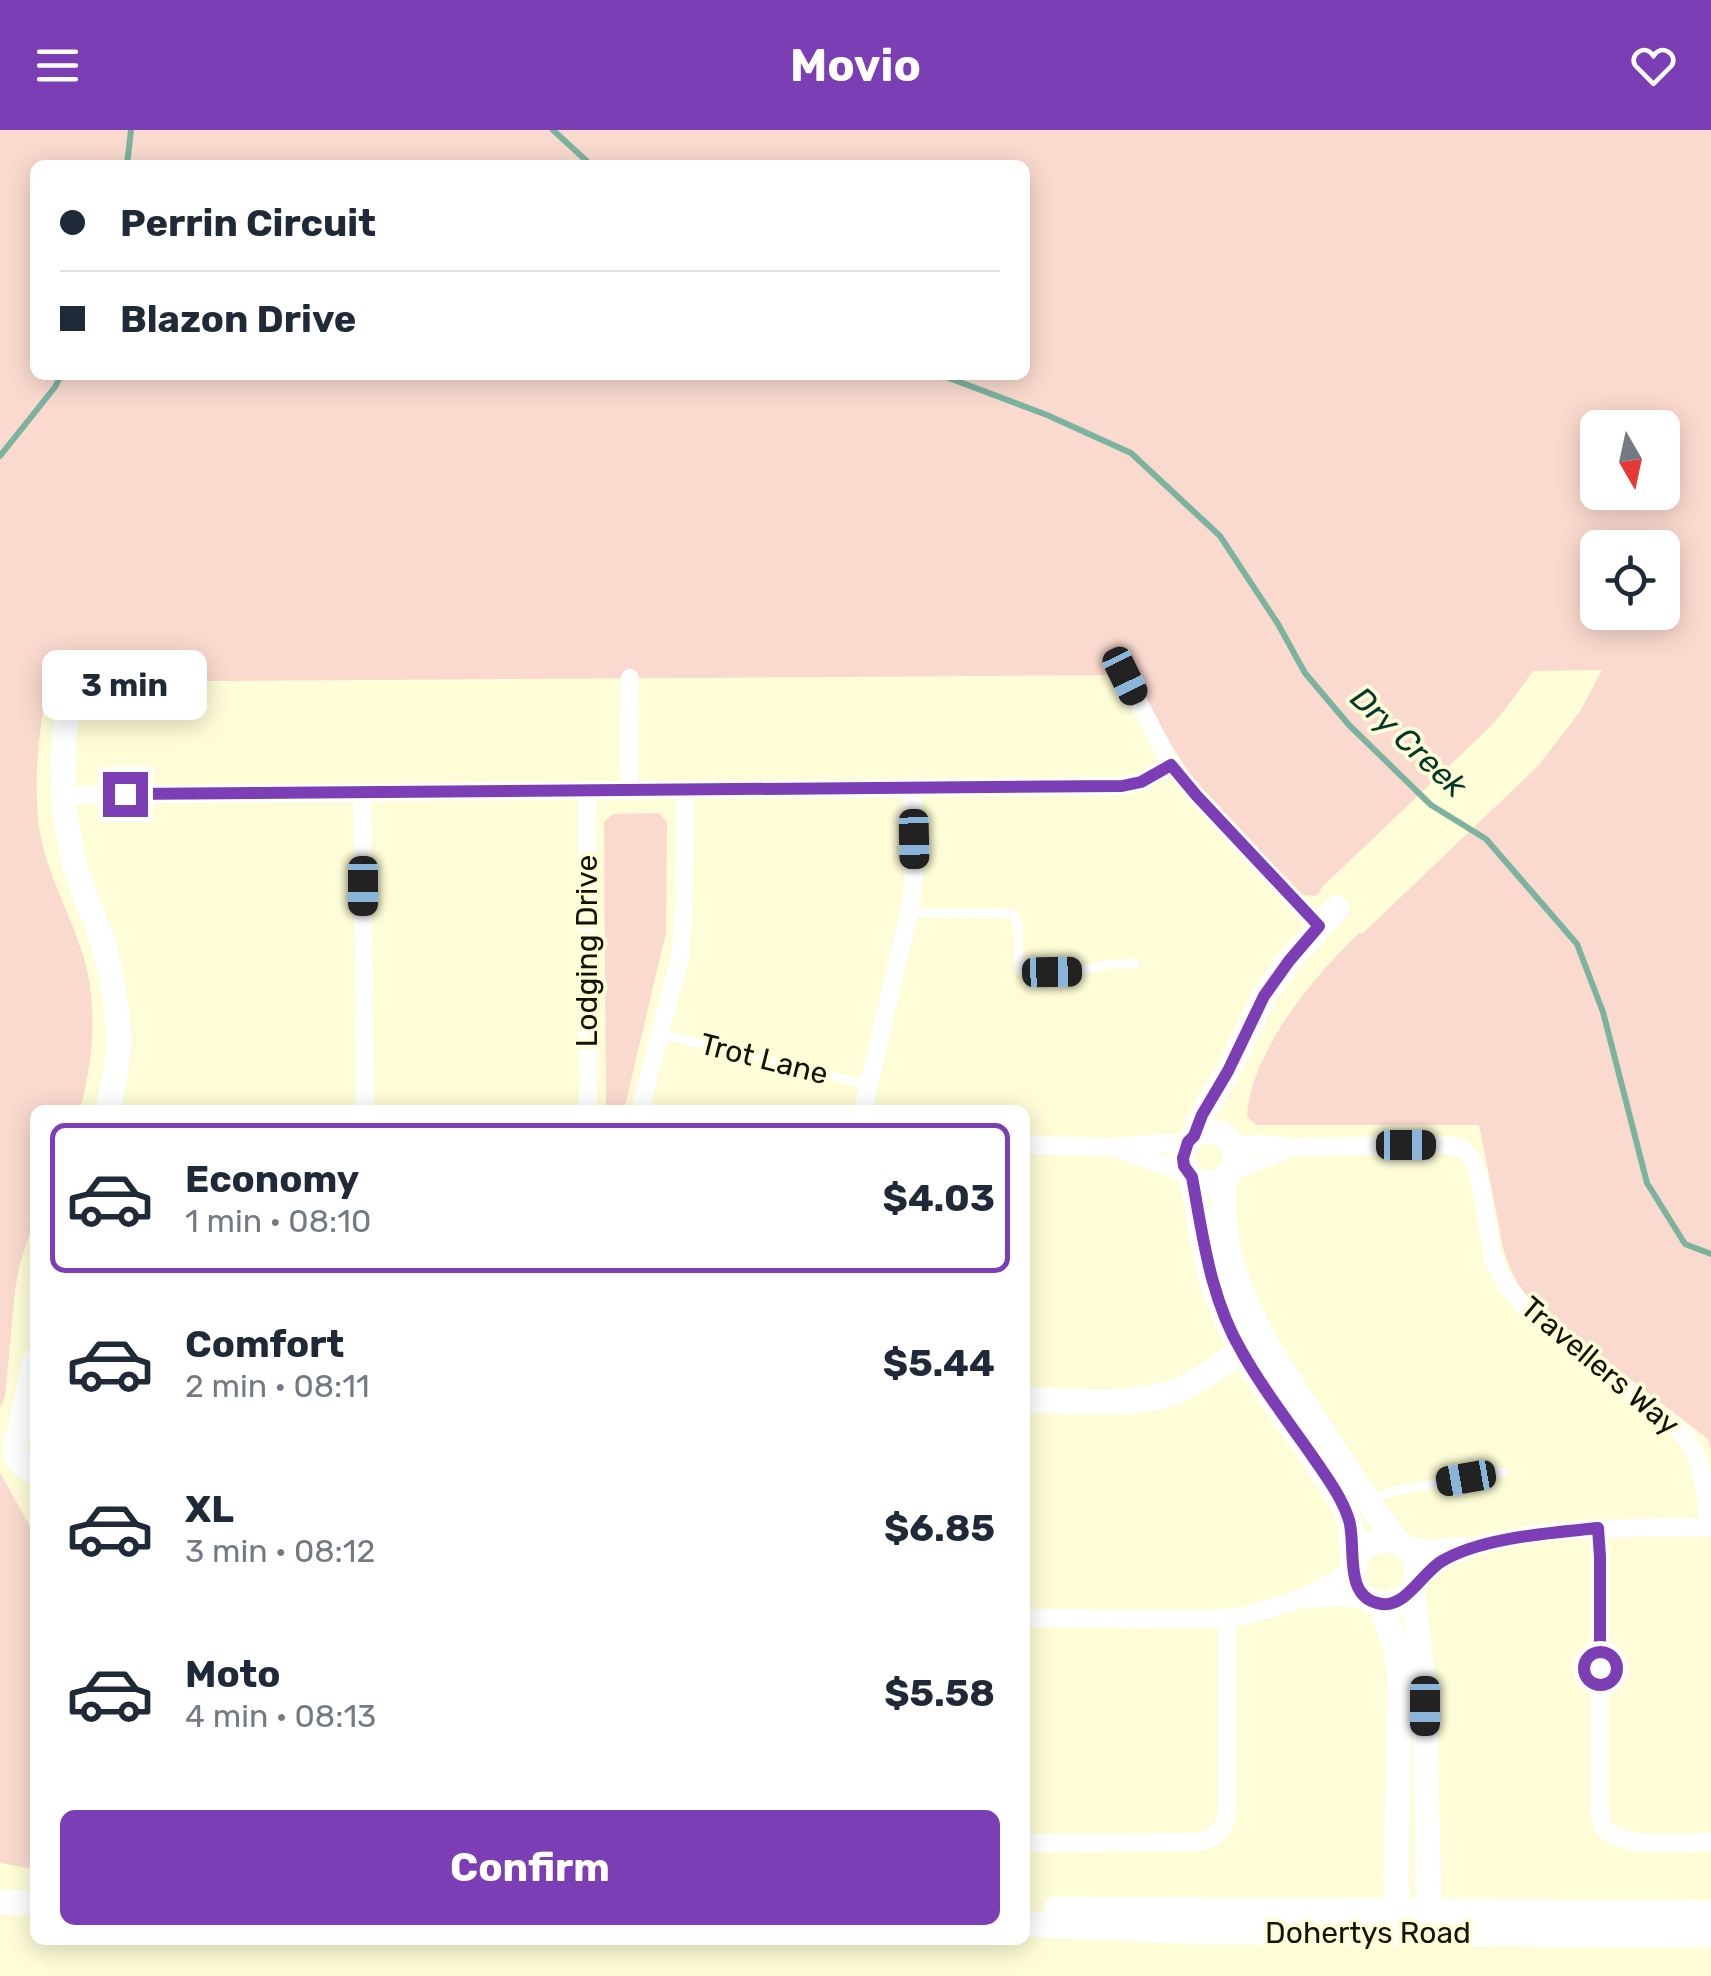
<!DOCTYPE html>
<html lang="en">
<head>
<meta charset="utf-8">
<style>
	:root { --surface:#fff; --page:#f2f2f3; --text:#1f2937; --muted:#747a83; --line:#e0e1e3; --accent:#7c3eb4 }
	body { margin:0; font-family:Rubik,sans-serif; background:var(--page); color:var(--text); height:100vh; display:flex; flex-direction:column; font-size:38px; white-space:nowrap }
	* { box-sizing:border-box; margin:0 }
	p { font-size:32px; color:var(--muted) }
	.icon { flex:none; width:55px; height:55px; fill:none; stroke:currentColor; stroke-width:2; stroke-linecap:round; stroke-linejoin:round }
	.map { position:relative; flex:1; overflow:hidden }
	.details { position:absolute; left:30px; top:975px; width:1000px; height:840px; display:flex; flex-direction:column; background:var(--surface); border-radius:15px; box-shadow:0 5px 25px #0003 }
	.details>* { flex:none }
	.top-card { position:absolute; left:30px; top:30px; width:1000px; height:220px; border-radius:15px; box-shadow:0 5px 25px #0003; display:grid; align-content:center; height:220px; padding:0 30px; background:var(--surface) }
	.needle { width:65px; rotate:171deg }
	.tools { position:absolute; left:1580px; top:280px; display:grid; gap:20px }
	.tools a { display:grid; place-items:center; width:100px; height:100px; border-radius:15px; background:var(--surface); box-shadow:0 5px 25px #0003; font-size:50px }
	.end { position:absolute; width:45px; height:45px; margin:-22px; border:12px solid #7c3eb4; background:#fff; box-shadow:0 0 0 5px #fff }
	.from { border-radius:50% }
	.bubble { position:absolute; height:70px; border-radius:15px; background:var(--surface); box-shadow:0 5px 25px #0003; font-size:32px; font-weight:700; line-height:70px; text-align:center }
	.car { position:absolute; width:30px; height:60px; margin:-30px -15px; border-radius:12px; box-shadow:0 0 8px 2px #0007; background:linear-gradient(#222 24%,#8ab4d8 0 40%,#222 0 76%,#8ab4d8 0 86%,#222 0) }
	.top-card b { display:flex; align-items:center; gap:35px; height:95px; font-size:38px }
	.top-card b+b { border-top:2px solid var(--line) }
	.top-card i { width:25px; height:25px; background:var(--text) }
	ul { padding:18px 0 0; list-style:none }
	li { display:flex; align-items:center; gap:30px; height:150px; margin:0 20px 15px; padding:0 10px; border:5px solid transparent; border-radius:15px }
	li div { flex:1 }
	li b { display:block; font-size:38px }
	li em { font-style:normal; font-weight:700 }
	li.selected { border-color:var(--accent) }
	li>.icon { width:90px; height:90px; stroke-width:1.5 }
	.cta { display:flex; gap:20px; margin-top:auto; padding:20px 30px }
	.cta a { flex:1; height:115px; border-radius:15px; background:var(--accent); color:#fff; font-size:40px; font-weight:700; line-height:115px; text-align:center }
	header { display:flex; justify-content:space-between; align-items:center; height:130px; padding:0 30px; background:var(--accent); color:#fff; font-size:45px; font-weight:700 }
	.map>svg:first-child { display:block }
	.green { fill:#fadace; fill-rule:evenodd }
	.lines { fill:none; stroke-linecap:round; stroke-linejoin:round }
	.stream { stroke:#7bb39f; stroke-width:6 }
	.lane { stroke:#fff; stroke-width:9 }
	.street { stroke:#fff; stroke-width:18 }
	.secondary { stroke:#fff; stroke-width:25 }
	.route { stroke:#7c3eb4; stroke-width:12 }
	.labels { text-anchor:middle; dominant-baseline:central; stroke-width:8; stroke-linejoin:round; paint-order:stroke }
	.street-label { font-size:30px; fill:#131206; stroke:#fefdd7 }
	.water-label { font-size:32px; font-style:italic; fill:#04372a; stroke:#fefdd7 }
</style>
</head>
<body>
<header><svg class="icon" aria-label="menu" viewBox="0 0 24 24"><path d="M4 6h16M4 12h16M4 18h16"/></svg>Movio<svg class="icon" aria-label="heart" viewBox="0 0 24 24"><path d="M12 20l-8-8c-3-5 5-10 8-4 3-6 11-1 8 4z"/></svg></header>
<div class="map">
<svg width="1711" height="1846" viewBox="0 0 1711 1846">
	<rect width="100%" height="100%" fill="#fefdd7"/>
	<g class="green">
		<path d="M0 0H1711V1321L1708 1309 1544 1183C1524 1167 1512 1147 1504 1122L1479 995H1256L1247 987C1250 922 1315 845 1360 802L1362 804 1539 635 1581 580 1602 540 1533 541 1504 581 1488 599 1320 759 1321 761 1315 766 1303 765C1260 719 1208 675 1175 621 1160 597 1148 570 1135 545L48 552C39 600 33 648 39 697 46 743 71 784 84 828 98 878 93 931 80 980H35V1088L20 1133 15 1160 5 1267 0 1278ZM35 35H1025V245H35ZM1598 298H1662V362H1598ZM1598 418H1662V482H1598Z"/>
		<path d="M659 683 667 692 666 802 624 980H606L604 692 613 684Z"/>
		<path d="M0 1343 35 1405V1739L0 1733Z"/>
	</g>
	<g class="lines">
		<g class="stream">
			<path d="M553 0 591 35"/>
			<path d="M127 35 131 0"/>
			<path d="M941 245 1047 285 1131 323 1220 406 1278 494 1305 543 1349 595 1431 675 1486 709 1577 814 1603 882 1647 1053 1685 1114 1711 1124"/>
			<path d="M0 326 55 257 61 245"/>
		</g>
		<g class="lane">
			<path d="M909 783H1006C1009 784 1012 784 1014 786 1021 794 1017 827 1020 839L1026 843 1077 842 1105 835 1135 833"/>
			<path d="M660 904 869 955"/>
			<path d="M1369 1371 1393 1361 1503 1342"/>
		</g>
		<g class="street">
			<path d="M1125 546 1171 635 1196 665 1319 797"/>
			<path d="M629 660 630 548"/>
			<path d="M587 661 588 980"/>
			<path d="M362 662 365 980"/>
			<path d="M64 665 1122 656 1141 652 1171 635"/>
			<path d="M640 980 680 827 684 773 685 661"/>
			<path d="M863 980 911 774 914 740 912 659"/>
			<path d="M1025 1015 1113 1017 1188 1012"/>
			<path d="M1232 1015 1261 1014 1293 1017 1438 1015C1446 1015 1455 1015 1462 1019 1486 1033 1485 1106 1495 1133 1504 1154 1517 1169 1532 1185L1681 1302C1705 1328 1705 1363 1709 1397"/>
			<path d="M1118 1019 1189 1044"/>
			<path d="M1229 1043 1292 1017"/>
			<path d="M1598 1398 1600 1427V1685C1601 1691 1601 1695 1606 1700 1623 1719 1686 1712 1711 1712"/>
			<path d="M1403 1416 1434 1418 1465 1416"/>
			<path d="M1415 1453C1425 1445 1434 1435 1446 1429 1519 1392 1630 1399 1711 1397"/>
			<path d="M1307 1469 1345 1467 1371 1471"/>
			<path d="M1025 1488 1210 1489 1244 1486 1298 1470 1324 1457 1353 1439"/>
			<path d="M1025 1713 1199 1712C1215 1708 1224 1701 1227 1684V1488"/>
		</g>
		<g class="secondary">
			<path d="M72 552C59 617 59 685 79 749 86 773 99 796 105 821 113 851 119 888 118 919 117 940 112 960 108 980"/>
			<circle cx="1209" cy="1027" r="26"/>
			<path d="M1194 1006 1202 985 1228 941 1264 866 1289 831 1337 778"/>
			<path d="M1192 1047C1200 1088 1203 1130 1218 1169 1246 1245 1303 1306 1343 1375L1350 1392 1354 1436"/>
			<path d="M1225 1047C1213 1144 1271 1223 1321 1299 1346 1338 1370 1377 1399 1413"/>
			<path d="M1025 1270C1074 1270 1136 1279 1181 1259 1203 1250 1221 1234 1241 1222"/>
			<path d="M30 1292C8 1308 10 1331 35 1342"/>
			<path d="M20 1300 35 1230"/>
			<circle cx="1385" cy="1442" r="32"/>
			<path d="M1381 1474 1395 1516 1400 1547 1396 1749 1398 1782 1414 1803 1429 1782 1425 1576 1413 1459"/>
			<path d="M0 1772 35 1773"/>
			<path d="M1056 1779 1711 1783"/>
			<path d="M1025 1794 1200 1802 1711 1805"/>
		</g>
	</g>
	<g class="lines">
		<path class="route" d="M125 664 1122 656 1141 652 1171 635 1196 665 1319 796 1289 831 1264 866 1228 941 1202 985 1194 1006 1188 1012 1183 1028 1184 1036 1192 1047C1203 1107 1210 1168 1242 1222 1263 1260 1291 1295 1315 1330 1328 1349 1342 1368 1349 1390 1357 1417 1342 1469 1382 1474 1406 1477 1422 1443 1442 1431 1482 1407 1552 1403 1598 1398L1600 1427V1538"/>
	</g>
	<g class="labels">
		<g class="street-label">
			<text transform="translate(587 821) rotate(-90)">Lodging Drive</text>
			<text transform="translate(764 929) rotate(14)">Trot Lane</text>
			<text transform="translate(1600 1236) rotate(40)">Travellers Way</text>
			<text x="1368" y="1803">Dohertys Road</text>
		</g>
		<g class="water-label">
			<text transform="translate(1409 612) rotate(43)">Dry Creek</text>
		</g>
	</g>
</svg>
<div class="tools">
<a><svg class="needle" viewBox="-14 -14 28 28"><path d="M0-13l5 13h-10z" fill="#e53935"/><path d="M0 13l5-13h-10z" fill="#747a83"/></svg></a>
<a><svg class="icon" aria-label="locate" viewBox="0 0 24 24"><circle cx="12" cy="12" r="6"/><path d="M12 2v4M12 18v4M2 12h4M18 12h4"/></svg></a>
</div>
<i class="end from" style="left:1600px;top:1538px"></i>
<i class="end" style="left:125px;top:664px"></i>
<div class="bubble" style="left:42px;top:520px;width:165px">3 min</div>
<i class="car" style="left:1125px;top:546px;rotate:154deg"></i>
<i class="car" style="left:914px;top:709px;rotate:179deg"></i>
<i class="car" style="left:363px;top:756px;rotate:180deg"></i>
<i class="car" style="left:1052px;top:842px;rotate:89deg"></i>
<i class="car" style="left:1406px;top:1015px;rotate:90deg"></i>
<i class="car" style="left:1466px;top:1348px;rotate:260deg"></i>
<i class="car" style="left:1425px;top:1576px;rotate:180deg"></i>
<div class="top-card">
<b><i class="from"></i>Perrin Circuit</b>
<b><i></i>Blazon Drive</b>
</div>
<section class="details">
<ul>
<li class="selected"><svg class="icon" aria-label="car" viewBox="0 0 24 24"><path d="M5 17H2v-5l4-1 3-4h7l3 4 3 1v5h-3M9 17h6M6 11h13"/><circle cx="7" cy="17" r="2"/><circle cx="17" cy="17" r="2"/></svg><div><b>Economy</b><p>1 min · 08:10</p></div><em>$4.03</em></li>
<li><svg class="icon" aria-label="car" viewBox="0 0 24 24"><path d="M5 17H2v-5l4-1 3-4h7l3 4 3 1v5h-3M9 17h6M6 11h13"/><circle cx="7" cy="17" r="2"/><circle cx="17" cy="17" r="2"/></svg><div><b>Comfort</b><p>2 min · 08:11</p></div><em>$5.44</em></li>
<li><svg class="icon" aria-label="car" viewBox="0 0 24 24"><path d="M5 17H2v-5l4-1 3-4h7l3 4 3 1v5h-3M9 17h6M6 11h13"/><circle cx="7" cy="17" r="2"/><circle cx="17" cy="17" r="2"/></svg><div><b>XL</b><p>3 min · 08:12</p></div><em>$6.85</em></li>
<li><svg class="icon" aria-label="car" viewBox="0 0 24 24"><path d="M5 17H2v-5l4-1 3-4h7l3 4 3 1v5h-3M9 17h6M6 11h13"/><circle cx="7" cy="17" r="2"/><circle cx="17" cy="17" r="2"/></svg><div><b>Moto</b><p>4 min · 08:13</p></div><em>$5.58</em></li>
</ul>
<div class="cta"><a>Confirm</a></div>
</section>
</div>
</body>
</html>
